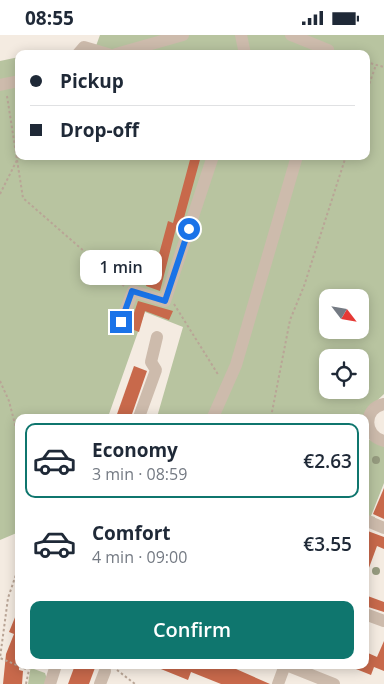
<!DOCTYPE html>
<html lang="en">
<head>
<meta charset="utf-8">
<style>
	:root { --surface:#fff; --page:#f6f6f7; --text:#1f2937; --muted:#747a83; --line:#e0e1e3; --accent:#0f766e }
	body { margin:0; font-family:"Open Sans",sans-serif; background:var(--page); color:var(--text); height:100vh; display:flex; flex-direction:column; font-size:19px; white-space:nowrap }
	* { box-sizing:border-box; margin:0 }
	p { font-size:16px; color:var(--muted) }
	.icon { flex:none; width:28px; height:28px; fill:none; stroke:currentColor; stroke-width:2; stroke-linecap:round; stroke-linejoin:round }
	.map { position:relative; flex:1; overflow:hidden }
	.drawer { position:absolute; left:15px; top:379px; width:354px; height:255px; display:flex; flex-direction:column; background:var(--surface); border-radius:10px; box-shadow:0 2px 12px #0003 }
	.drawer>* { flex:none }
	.guide { position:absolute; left:15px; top:15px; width:355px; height:110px; border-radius:10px; box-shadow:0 2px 12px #0003; display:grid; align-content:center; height:110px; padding:0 15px; background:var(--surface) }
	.needle { width:32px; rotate:121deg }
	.tools { position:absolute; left:319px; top:254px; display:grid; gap:10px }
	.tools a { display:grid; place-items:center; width:50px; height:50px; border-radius:10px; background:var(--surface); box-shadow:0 2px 12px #0003; font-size:25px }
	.end { position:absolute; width:22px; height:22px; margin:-11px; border:6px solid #1a73e8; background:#fff; box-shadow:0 0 0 2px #fff }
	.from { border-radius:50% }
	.bubble { position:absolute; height:35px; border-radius:10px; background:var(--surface); box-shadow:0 2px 12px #0003; font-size:16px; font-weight:600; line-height:35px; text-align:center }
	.guide b { display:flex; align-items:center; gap:18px; height:48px; font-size:19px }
	.guide b+b { border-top:1px solid var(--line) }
	.guide i { width:12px; height:12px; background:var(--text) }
	ul { padding:9px 0 0; list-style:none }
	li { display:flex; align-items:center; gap:15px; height:75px; margin:0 10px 8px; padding:0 5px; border:2px solid transparent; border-radius:10px }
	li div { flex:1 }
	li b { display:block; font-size:19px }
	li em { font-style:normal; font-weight:600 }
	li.selected { border-color:var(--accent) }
	li>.icon { width:45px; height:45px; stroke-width:1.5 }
	.cta { display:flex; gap:10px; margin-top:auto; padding:10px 15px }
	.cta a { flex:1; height:58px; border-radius:10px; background:var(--accent); color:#fff; font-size:20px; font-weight:600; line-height:58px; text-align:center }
	.status { display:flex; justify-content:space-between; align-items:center; height:35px; padding:0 25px; background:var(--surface); direction:ltr }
	.status svg { height:14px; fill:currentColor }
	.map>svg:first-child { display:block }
	.green { fill:#b8c4a0; fill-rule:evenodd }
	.building { fill:#c8694b }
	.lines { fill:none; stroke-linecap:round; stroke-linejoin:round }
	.path { stroke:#b9a596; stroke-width:2; stroke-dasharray:2.5 2.5; stroke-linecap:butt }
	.minor { stroke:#cdbbac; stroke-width:12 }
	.tree { fill:#969b7f }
	.route { stroke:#1a73e8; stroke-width:6 }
</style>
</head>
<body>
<div class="status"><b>08:55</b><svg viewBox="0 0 49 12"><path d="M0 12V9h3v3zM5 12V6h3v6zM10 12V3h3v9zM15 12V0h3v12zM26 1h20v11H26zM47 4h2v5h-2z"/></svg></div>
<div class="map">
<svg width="384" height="649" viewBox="0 0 384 649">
	<rect width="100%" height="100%" fill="#f4ebe1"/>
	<g class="green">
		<path d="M100 0H384V359L366 376 365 382H157L183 292 145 277 108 382H19V497L0 505V26L19 22V121H366V19H93ZM328 262H360V295H328ZM328 322H360V355H328Z"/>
		<path d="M365 403 384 410V448L371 481 375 482 373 487 365 483Z"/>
		<path d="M31 630H35L34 634 45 638 47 644 45 649H28Z"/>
	</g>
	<g class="building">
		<path d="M191 121H201L182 190 177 189 160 256 146 251 148 244 152 245 168 186 173 188Z"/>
		<path d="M138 266 173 276 169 285 145 276 139 297 129 293Z"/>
		<path d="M134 331 147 336 131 382H116Z"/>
		<path d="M384 453V484L373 479Z"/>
		<path d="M365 495 384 502V514L377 511 366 541Z"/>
		<path d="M365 560 384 567V577L365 571Z"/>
		<path d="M18 575 19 635 23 636 22 649H3L6 619 14 599 9 597Z"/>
		<path d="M384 606V636L374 632 371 640 346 630H365L368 618 377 622Z"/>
		<path d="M75 630H96L89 649H68Z"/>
		<path d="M151 630H227L270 649H221L191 637 188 645Z"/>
	</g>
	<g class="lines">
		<g class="path">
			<path d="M366 27 384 32"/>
			<path d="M366 58 376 30"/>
			<path d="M7 61 23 163 124 251"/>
			<path d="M0 159 19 121"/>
			<path d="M174 269 219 341"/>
			<path d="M0 346 9 366 19 405"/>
			<path d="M271 382 290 285 304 251 346 121"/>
			<path d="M339 382 344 380H357"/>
			<path d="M19 531 8 563 0 623 28 635"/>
			<path d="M117 635 135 649"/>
			<path d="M26 649 30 630"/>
		</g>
		<g class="minor">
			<path d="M241 0 245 19"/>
			<path d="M291 0 328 15 327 19"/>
			<path d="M78 19 84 12 108 19"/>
			<path d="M116 19 183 0"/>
			<path d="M0 50 19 46"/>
			<path d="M121 287 133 256 165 266 213 121"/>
			<path d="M384 369C363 373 363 401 384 406"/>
			<path d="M139 382 156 335 151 327 157 302"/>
			<path d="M213 382 236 330 297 121"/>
			<path d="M365 485 384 493"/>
			<path d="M365 579 384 586"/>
			<path d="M286 630 334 649"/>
			<path d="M50 649 56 630"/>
			<path d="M100 649 105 636"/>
			<path d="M278 649 285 630"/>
		</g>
	</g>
	<g class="tree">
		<circle cx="376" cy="425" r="4"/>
		<circle cx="376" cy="536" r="4"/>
	</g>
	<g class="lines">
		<path class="route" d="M121 287 132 256 165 266 189 194"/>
	</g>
</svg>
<div class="tools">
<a><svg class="needle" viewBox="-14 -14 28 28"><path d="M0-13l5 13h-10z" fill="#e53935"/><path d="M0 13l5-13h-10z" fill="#747a83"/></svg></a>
<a><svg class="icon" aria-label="locate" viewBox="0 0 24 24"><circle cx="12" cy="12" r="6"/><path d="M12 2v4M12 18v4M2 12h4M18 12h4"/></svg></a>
</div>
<i class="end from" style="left:189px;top:194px"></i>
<i class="end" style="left:121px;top:287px"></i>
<div class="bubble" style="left:80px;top:215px;width:82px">1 min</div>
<div class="guide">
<b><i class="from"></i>Pickup</b>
<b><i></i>Drop-off</b>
</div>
<section class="drawer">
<ul>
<li class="selected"><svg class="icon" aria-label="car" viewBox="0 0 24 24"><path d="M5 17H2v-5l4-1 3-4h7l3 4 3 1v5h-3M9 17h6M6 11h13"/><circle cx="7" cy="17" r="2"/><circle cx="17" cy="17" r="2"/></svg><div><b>Economy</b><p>3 min · 08:59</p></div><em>€2.63</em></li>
<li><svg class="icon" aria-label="car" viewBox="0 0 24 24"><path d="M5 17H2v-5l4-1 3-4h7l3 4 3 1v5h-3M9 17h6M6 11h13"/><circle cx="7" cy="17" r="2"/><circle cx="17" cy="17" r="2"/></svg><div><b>Comfort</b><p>4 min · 09:00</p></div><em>€3.55</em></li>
</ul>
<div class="cta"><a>Confirm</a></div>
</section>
</div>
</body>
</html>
